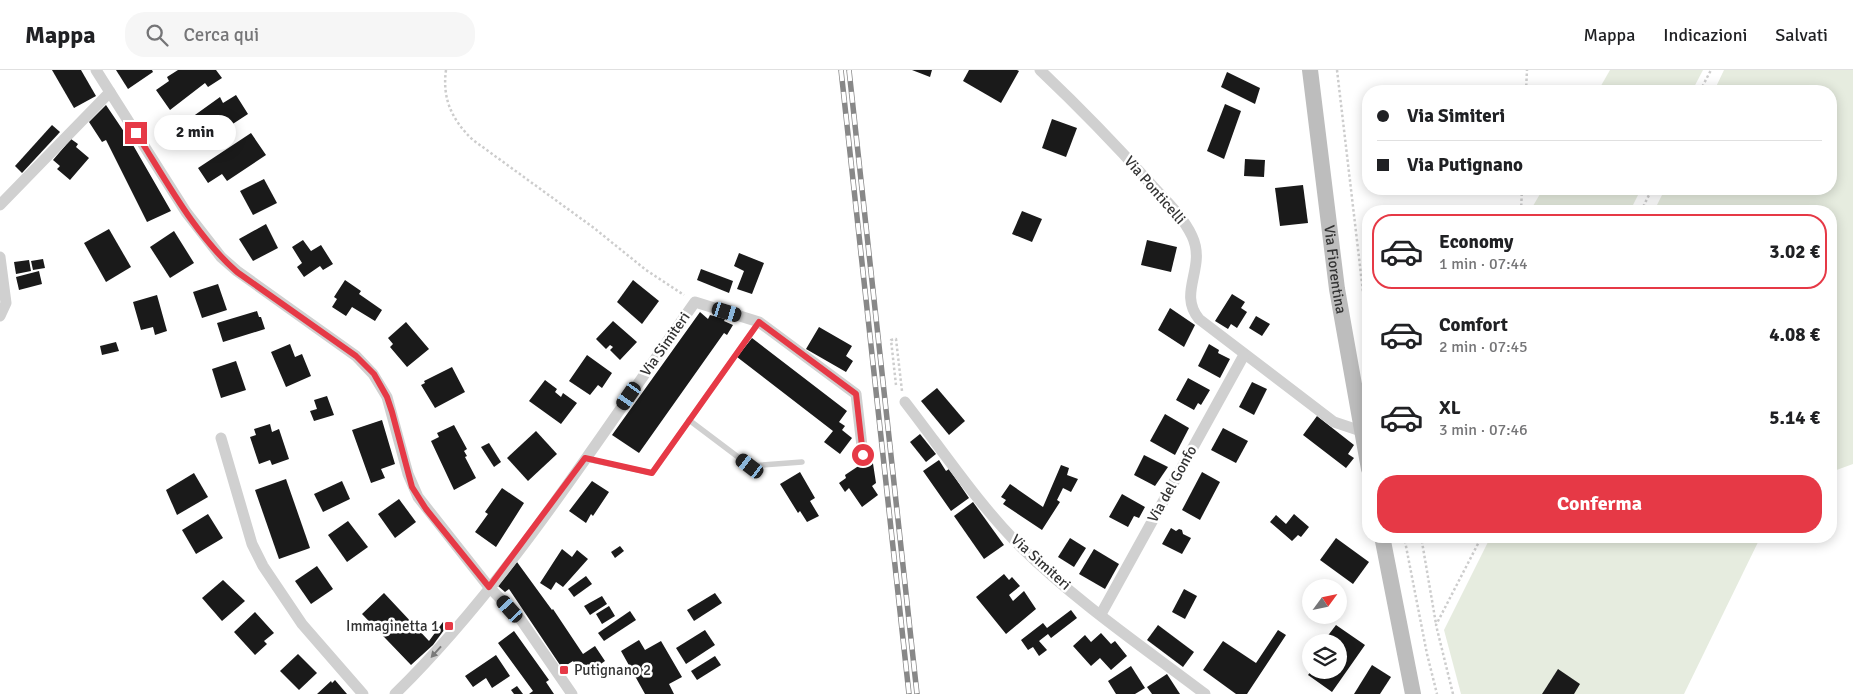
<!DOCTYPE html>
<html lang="it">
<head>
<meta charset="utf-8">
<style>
	:root { --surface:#fff; --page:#f6f6f6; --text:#202124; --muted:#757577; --line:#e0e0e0; --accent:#e63946 }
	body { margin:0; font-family:Signika,sans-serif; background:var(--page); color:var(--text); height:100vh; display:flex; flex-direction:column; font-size:19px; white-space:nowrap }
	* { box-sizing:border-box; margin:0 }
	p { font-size:16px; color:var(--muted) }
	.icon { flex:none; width:28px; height:28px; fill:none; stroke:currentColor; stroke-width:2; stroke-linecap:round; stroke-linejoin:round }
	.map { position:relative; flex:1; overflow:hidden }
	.panel { position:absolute; left:1362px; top:135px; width:475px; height:338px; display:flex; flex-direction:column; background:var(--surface); border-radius:20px; box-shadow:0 2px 12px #0003 }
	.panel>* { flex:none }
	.top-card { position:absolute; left:1362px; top:15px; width:475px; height:110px; border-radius:20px; box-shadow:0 2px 12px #0003; display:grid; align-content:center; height:110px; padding:0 15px; background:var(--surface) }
	.needle { width:32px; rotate:57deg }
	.tools { position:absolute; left:1302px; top:509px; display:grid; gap:10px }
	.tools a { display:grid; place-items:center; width:45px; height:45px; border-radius:50%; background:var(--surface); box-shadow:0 2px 12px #0003; font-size:25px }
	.end { position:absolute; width:22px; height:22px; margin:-11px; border:6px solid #e63946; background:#fff; box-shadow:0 0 0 2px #fff }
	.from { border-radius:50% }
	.bubble { position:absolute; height:35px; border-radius:18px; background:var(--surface); box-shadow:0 2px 12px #0003; font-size:16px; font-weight:700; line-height:35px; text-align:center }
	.car { position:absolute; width:15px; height:30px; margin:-15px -8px; border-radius:6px; box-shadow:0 0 4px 1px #0007; background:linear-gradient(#222 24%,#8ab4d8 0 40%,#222 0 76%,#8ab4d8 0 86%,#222 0) }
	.top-card b { display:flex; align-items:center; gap:18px; height:48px; font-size:19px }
	.top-card b+b { border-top:1px solid var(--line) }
	.top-card i { width:12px; height:12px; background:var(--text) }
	ul { padding:9px 0 0; list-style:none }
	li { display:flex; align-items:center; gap:15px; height:75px; margin:0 10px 8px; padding:0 5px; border:2px solid transparent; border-radius:20px }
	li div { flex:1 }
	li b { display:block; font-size:19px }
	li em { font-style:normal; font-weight:700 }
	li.active { border-color:var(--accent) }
	li>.icon { width:45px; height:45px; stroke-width:1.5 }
	.action { display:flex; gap:10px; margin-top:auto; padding:10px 15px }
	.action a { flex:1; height:58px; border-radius:20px; background:var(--accent); color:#fff; font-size:20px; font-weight:700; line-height:58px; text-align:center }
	header { display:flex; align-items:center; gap:30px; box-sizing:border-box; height:70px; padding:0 25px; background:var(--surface); border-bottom:1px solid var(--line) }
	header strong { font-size:24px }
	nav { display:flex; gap:28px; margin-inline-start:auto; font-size:18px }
	.search { width:350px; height:45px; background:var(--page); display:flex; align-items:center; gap:12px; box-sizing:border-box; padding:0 18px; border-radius:20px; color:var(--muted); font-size:19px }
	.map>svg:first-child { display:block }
	.green { fill:#e6ecdf }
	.building { fill:#1a1a1a }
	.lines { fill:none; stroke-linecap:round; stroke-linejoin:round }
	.path { stroke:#cdcdcd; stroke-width:2.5; stroke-dasharray:2.5 2.5; stroke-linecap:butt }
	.lane { stroke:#d0d0d0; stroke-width:5.5 }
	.street { stroke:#d0d0d0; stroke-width:11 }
	.secondary { stroke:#bdbdbd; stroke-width:16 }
	.rail-casing { stroke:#888; stroke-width:5.5 }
	.rail { stroke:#fff; stroke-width:4; stroke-dasharray:11; stroke-linecap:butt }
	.oneway { fill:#7a7a7a }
	.route { stroke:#e63946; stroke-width:6 }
	.poi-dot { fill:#e63946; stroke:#fff; stroke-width:2 }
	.labels { text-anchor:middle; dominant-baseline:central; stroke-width:5; stroke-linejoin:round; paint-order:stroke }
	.street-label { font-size:15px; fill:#333; stroke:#fff }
	.poi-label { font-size:15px; fill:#333; stroke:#fff; text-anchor:end }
</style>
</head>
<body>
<header>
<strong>Mappa</strong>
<div class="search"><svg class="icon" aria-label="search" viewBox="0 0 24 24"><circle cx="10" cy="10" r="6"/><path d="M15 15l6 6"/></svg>Cerca qui</div>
<nav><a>Mappa</a><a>Indicazioni</a><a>Salvati</a></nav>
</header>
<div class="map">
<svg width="1853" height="624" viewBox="0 0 1853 624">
	<rect width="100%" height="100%" fill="#fff"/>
	<g class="green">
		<path d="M1610 0H1703L1692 21H1598Z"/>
		<path d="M1724 0H1853V394L1831 402V141H1654L1665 119H1831V21H1714Z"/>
		<path d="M1543 119H1641L1630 141H1530Z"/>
		<path d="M1491 466H1761L1684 624H1461L1444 560Z"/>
	</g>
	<g class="building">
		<path d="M52 0H81L96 26 74 38Z"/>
		<path d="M116 0H152L153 2 128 19Z"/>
		<path d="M178 0H216L222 8 208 17 205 13 170 40 156 20 169 11 167 7Z"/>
		<path d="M912 0H932L930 7Z"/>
		<path d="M969 0H1017L1019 1 1001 33 963 11Z"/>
		<path d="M1227 2 1260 18 1255 34 1221 17Z"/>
		<path d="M236 25 248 44 222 61 220 57 194 75 181 55 220 27 223 33Z"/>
		<path d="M1225 34 1241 41 1224 89 1207 81Z"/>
		<path d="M106 35 133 75 171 141 147 152 106 70 102 72 89 52Z"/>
		<path d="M1052 49 1077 58 1066 87 1042 78Z"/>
		<path d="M52 55 60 62 22 103 15 96Z"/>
		<path d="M251 63 266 85 227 111 222 104 208 113 198 98Z"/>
		<path d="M71 69 78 74 76 77 89 88 70 110 57 99 60 96 53 90Z"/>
		<path d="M1245 89 1265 90 1264 107 1244 106Z"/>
		<path d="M264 109 277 133 253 145 240 121Z"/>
		<path d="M1303 115 1308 153 1280 156 1275 118Z"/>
		<path d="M1022 141 1042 149 1032 172 1012 164Z"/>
		<path d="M266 154 278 178 253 191 239 169Z"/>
		<path d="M109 159 131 197 106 212 84 173Z"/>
		<path d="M174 161 194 193 170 208 150 177Z"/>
		<path d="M303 170 311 181 321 175 333 194 323 200 320 196 304 207 297 197 302 193 292 177Z"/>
		<path d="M1147 170 1177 177 1171 202 1141 195Z"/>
		<path d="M739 183 764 193 752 224 737 219 744 201 734 196Z"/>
		<path d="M43 189 45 198 33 200 31 191Z"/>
		<path d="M29 190 31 201 16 204 14 192Z"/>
		<path d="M701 199 733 211 729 223 697 210Z"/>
		<path d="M39 201 42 214 19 220 16 207Z"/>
		<path d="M345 210 361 221 359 224 382 240 375 251 352 237 346 246 332 237 337 229 334 227Z"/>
		<path d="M633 210 659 231 642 254 617 232Z"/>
		<path d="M218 214 227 240 202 248 193 222Z"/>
		<path d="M1232 224 1245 232 1241 238 1247 242 1237 258 1231 254 1228 259 1215 251Z"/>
		<path d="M157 225 167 261 155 265 153 257 141 260 133 232Z"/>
		<path d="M1170 238 1195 255 1184 277 1158 260Z"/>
		<path d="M257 241 259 247H261L265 259 223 272 217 253Z"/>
		<path d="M700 242 708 249 710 245 725 249 724 251 733 255 727 265 724 263 639 383 612 365Z"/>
		<path d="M1256 246 1270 254 1262 266 1249 258Z"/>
		<path d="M613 251 637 272 620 290 610 280 613 277 610 275 606 279 596 269Z"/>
		<path d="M406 252 429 279 407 297 390 277 393 274 388 268Z"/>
		<path d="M819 257 852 276 846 286 853 291 846 302 806 279Z"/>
		<path d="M752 268 847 341 839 352 845 356 842 360 852 368 840 384 824 372 833 361 737 287Z"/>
		<path d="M116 272 119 281 102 285 100 276Z"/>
		<path d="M290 274 295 287 302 284 311 306 286 317 271 282Z"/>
		<path d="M1209 274 1219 280 1218 283 1230 289 1220 308 1198 296Z"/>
		<path d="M587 285 612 303 602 318 598 315 590 325 569 311Z"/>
		<path d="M236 291 246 320 221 328 212 299Z"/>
		<path d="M452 297 465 322 435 338 421 315 425 313 424 311Z"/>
		<path d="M1188 308 1210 320 1201 335 1198 333 1194 340 1176 330Z"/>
		<path d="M545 310 557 319 555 322 561 327 563 323 577 333 561 354 529 331Z"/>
		<path d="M1252 312 1267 319 1254 345 1239 337Z"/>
		<path d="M937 318 965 351 949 365 921 331Z"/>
		<path d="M327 326 334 345 314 351 310 341 317 339 314 330Z"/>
		<path d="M1165 344 1189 358 1175 385 1150 371Z"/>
		<path d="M1317 346 1354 375 1348 384 1354 388 1346 398 1303 365Z"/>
		<path d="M382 350 395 394 381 399 385 408 371 413 352 360Z"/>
		<path d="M270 354 272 362 279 359 289 389 272 395 270 390 259 394 250 367 256 365 254 359Z"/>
		<path d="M454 355 467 379 464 381 467 386 465 387 476 408 454 420 431 371 439 367 437 363Z"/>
		<path d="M1223 358 1248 371 1236 393 1211 380Z"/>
		<path d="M536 361 557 384 528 411 507 388Z"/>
		<path d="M920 364 936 384 926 392 910 372Z"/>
		<path d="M489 373 501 392 494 397 481 377Z"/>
		<path d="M1144 385 1168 397 1155 416 1134 405Z"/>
		<path d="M872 387 876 413 872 416 878 425 862 437 849 418 845 422 839 413 846 408 845 405Z"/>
		<path d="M939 390 946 401 949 399 969 428 951 441 923 401Z"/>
		<path d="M1061 395 1069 398 1067 405 1078 409 1071 422 1063 418 1057 430 1060 432 1042 460 1003 434 1006 430 1001 427 1010 414 1043 437Z"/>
		<path d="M800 402 815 428 810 431 819 446 807 452 800 441 798 443 780 414Z"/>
		<path d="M1202 402 1220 412 1200 450 1182 440Z"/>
		<path d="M194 403 208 427 177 445 166 420Z"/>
		<path d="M286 409 310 478 279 489 255 420Z"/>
		<path d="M342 411 350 429 323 442 314 424Z"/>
		<path d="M592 411 609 422 593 446 591 444 586 453 569 441Z"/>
		<path d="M502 418 524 433 496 477 475 462 488 444 485 442Z"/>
		<path d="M1122 424 1145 437 1139 448 1134 446 1128 457 1109 447Z"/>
		<path d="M399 429 416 452 395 468 378 444Z"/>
		<path d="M973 432 1004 475 984 489 954 446Z"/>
		<path d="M208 444 223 468 196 484 182 460Z"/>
		<path d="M1294 444 1309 457 1301 467 1298 465 1292 471 1270 452 1276 445 1286 454Z"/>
		<path d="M348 451 368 477 347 492 328 465Z"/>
		<path d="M1171 458 1176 461 1179 459 1182 460 1183 464 1191 468 1182 484 1162 474Z"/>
		<path d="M1070 468 1086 478 1074 497 1058 487Z"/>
		<path d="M1336 468 1369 492 1353 514 1320 490Z"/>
		<path d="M620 476 624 481 615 488 611 482Z"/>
		<path d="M562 479 572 487 577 480 588 489 563 517 556 512 551 520 540 513Z"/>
		<path d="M1094 479 1119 494 1105 519 1079 504Z"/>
		<path d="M517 492 552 540 553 539 583 584 595 576 605 591 583 606 573 591 562 598 509 519 505 522 498 516Z"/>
		<path d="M317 496 333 519 311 534 295 511Z"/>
		<path d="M1004 504 1009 510 1012 507 1020 516 1009 525 1013 531 1024 521 1036 539 1006 564 976 527Z"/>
		<path d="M586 506 592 514 574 527 568 519Z"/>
		<path d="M223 510 245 531 222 551 202 528Z"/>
		<path d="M1184 519 1197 526 1185 549 1172 542Z"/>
		<path d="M384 523 429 571 443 552 447 556 433 575 411 595 362 544Z"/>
		<path d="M715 523 722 533 694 551 687 540Z"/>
		<path d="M602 526 607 534 590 545 584 536Z"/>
		<path d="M609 536 615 546 602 554 596 544Z"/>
		<path d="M1071 540 1077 548 1051 568 1048 564 1039 571 1047 580 1039 586 1033 577 1028 580 1021 570 1043 553 1047 558Z"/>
		<path d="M630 541 636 550 604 571 598 563Z"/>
		<path d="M255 542 274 563 264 571 267 574 255 585 234 562Z"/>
		<path d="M1158 555 1194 582 1183 597 1147 570Z"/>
		<path d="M1336 555 1365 575 1332 622 1308 605 1312 600H1339V572H1323Z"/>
		<path d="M705 560 715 575 686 594 676 578Z"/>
		<path d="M1278 560 1286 565 1247 624H1236L1203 600 1223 571 1256 593Z"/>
		<path d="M514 561 549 610 546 612 554 624H529L533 621 498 573Z"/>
		<path d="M1101 563 1111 574 1115 571 1127 586 1111 600 1100 588 1091 596 1073 576 1085 565 1091 572Z"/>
		<path d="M639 570 645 580 661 571 682 607 669 614 674 624H645L621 581Z"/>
		<path d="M298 584 317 603 299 620 280 601Z"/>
		<path d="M496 585 510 606 492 618 486 608 473 617 465 606Z"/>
		<path d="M715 586 721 595 697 610 691 601Z"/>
		<path d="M1372 595 1391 607 1380 624H1354Z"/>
		<path d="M1131 596 1145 618 1135 624H1116L1108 611Z"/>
		<path d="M1558 599 1580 614 1574 624H1542Z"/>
		<path d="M1167 604 1180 624H1152L1147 617Z"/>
		<path d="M335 610 347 624H317L331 611 332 613Z"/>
		<path d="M517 616 523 624H514L511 620Z"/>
	</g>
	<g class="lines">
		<g class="path">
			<path d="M446 0C442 29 452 50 473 70L594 158 646 200 684 225"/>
			<path d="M1337 0 1369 273"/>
			<path d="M1526 21 1527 0"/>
			<path d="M1700 21 1711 0"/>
			<path d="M1521 141 1522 119"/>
			<path d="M1641 141 1652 119"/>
			<path d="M896 315 891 270 896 269 902 321"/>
			<path d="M1404 466 1427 584 1437 624"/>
			<path d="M1421 466 1436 554"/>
			<path d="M1453 624 1436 555 1482 466"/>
		</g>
		<g class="lane">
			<path d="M689 350 750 396 802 392"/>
			<path d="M587 389 652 403 759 252"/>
		</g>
		<g class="street">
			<path d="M96 0 186 142 221 187 237 201 356 286 373 304 387 327 408 404 418 427 489 517 521 550 572 624"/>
			<path d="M1040 0C1078 36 1114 73 1149 112 1164 129 1182 145 1192 166 1207 198 1177 222 1199 249L1334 352 1361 361"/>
			<path d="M0 135 110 22"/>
			<path d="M0 187 6 233 0 246"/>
			<path d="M905 332C943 381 978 434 1021 477 1077 532 1143 577 1205 624"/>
			<path d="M221 368 252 474 263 496 302 554 363 624"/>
			<path d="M1101 544 1244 285"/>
			<path d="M395 624C509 512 602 363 695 232L759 252 856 324 863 385"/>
		</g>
		<g class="secondary">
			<path id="s1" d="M1310 0 1337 219 1369 399"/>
			<path d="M1382 466 1413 624"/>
		</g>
		<g class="rail-casing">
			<g id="rail">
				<path d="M841 0 909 624"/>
				<path d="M849 0 917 624"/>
			</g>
		</g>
		<use href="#rail" class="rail"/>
	</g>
	<defs><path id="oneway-solid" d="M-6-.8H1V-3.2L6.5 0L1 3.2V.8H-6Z" transform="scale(1.25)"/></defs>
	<use class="oneway" href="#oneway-solid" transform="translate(436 582) rotate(132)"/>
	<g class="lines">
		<path class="route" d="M136 63C166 110 194 164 237 202L356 286 374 304 387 327 392 342 412 417 426 439 489 517 585 388 652 403 759 252 856 324 863 385"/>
	</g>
	<g class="poi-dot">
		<rect x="444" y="551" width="10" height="10" rx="2.5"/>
		<rect x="559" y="595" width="10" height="10" rx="2.5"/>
	</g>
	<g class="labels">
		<g class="street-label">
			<text transform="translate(1155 120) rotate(49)">Via Ponticelli</text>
			<text stroke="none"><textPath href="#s1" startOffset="201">Via Fiorentina</textPath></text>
			<text transform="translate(665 274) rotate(-55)">Via Simiteri</text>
			<text transform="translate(1172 414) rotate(-61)">Via del Gonfo</text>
			<text transform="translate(1041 492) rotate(42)">Via Simiteri</text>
		</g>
		<g class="poi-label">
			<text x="439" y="556">Immaginetta 1</text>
			<text x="574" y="600" text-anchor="start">Putignano 2</text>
		</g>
	</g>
</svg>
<div class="tools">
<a><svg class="needle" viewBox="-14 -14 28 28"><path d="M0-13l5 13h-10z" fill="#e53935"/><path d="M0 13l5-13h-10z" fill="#757577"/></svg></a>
<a><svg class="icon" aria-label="layers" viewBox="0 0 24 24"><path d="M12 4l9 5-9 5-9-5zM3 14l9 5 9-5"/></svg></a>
</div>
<i class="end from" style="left:863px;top:385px"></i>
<i class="end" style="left:136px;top:63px"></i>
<div class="bubble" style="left:154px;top:45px;width:82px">2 min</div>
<i class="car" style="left:727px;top:242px;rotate:107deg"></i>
<i class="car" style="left:629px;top:326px;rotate:215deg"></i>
<i class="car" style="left:750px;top:396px;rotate:307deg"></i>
<i class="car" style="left:510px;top:539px;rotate:318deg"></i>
<div class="top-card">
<b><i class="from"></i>Via Simiteri</b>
<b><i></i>Via Putignano</b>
</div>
<section class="panel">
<ul>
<li class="active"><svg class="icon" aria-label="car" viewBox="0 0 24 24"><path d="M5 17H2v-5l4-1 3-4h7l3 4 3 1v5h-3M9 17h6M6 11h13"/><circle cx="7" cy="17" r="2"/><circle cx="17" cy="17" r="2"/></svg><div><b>Economy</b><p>1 min · 07:44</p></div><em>3.02 €</em></li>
<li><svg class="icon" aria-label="car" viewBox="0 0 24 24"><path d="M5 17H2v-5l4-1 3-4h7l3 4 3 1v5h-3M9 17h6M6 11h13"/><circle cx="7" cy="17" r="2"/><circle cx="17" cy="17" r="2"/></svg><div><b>Comfort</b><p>2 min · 07:45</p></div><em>4.08 €</em></li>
<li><svg class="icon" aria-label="car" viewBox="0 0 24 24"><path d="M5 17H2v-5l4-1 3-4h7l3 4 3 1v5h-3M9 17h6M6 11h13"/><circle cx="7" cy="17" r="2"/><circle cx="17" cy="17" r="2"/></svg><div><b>XL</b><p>3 min · 07:46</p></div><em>5.14 €</em></li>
</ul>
<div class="action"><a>Conferma</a></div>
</section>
</div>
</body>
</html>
